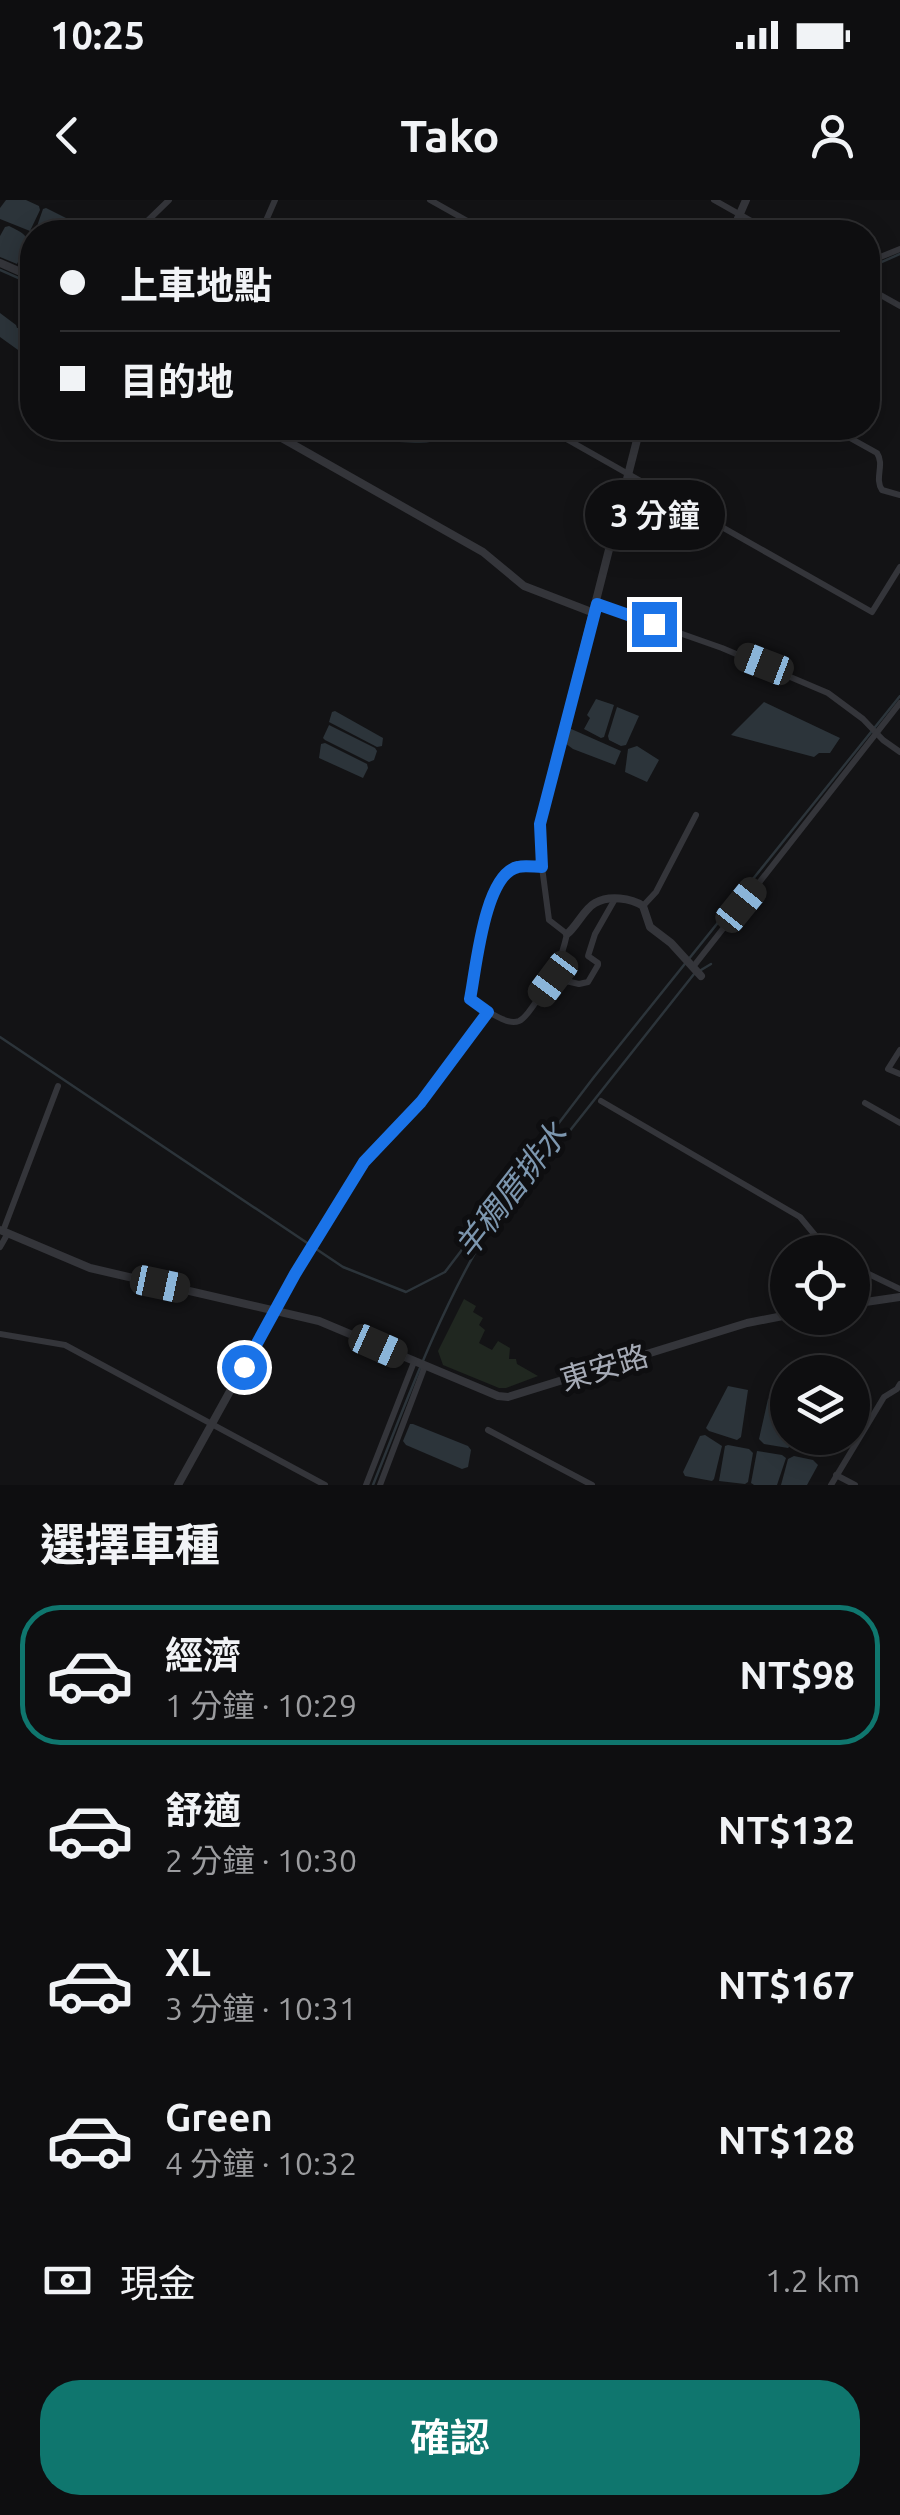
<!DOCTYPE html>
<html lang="zh-TW">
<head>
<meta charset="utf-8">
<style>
	:root { --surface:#0e0e10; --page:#1c1c1e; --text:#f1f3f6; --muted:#9b9c9f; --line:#2e2e30; --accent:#0f766e }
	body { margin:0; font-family:Ubuntu,"Noto Sans TC",sans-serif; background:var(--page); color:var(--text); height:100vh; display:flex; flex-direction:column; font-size:38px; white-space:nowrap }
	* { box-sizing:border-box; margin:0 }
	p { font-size:32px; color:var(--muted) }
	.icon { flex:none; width:55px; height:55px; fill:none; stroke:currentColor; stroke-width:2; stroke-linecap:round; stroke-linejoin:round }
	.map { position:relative; height:1285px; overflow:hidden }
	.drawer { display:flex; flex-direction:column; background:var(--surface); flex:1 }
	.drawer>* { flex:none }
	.banner { position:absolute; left:20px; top:20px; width:860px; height:220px; border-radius:40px; box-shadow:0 5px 25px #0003,0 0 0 2px var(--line); display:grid; align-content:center; height:220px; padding:0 40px; background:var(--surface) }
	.buttons { position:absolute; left:770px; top:1035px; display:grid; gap:20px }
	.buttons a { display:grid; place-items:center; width:100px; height:100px; border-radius:50%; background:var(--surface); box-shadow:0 5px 25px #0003,0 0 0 2px var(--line); font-size:50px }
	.end { position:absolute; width:45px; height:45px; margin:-22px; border:12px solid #1a73e8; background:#fff; box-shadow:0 0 0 5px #fff }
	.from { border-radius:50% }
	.bubble { position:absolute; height:70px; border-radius:35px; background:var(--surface); box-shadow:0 5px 25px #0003,0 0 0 2px var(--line); font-size:32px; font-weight:600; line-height:70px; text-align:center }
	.car { position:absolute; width:30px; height:60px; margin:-30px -15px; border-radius:12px; box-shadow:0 0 8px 2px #0007; background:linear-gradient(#222 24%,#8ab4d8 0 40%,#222 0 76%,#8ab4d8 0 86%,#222 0) }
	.banner b { display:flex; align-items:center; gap:35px; height:95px; font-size:38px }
	.banner b+b { border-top:2px solid var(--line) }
	.banner i { width:25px; height:25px; background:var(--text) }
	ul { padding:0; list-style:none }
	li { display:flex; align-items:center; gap:30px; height:140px; margin:0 20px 15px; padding:0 20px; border:5px solid transparent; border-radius:40px }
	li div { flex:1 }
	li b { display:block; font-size:38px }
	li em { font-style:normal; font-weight:600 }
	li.on { border-color:var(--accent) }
	li>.icon { width:90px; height:90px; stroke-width:1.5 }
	h2 { padding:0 40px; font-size:45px; line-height:120px }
	.pay { display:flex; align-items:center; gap:25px; height:110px; padding:0 40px; font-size:38px }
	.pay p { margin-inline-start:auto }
	.button { display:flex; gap:20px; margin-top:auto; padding:20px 40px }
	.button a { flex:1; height:115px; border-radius:40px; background:var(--accent); color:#fff; font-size:40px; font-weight:600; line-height:115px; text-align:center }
	.status { display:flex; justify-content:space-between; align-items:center; height:70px; padding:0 50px; background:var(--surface); direction:ltr }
	.status svg { height:28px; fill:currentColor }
	header { display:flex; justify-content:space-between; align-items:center; height:130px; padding:0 40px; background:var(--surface); font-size:45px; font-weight:600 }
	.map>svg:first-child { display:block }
	.green { fill:#202720 }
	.water { fill:#2c343a }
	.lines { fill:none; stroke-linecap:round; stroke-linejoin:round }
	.stream { stroke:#2c343a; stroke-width:2.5 }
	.minor { stroke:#34353a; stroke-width:6 }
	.tertiary { stroke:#34353a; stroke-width:8 }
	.route { stroke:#1a73e8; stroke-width:12 }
	.labels { text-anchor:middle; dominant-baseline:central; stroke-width:10; stroke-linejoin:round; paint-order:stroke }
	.street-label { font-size:30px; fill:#a5aab5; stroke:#0e0e10 }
	.water-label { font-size:32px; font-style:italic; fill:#7d97af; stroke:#0e0e10 }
</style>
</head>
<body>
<div class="status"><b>10:25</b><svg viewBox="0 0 49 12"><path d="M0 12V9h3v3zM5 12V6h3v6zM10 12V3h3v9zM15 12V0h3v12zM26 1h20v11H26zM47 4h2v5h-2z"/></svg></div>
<header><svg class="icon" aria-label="back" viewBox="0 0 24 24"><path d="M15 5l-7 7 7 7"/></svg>Tako<svg class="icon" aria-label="person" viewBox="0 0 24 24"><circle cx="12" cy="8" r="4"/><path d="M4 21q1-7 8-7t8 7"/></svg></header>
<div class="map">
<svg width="900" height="1285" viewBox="0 0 900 1285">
	<rect width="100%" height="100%" fill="#131315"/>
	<path class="green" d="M464 1099 476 1106 473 1112 483 1118 479 1125 485 1130 479 1143 492 1150 498 1141 510 1148 509 1159H516L517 1164 538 1176 506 1188H499L443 1165 438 1151Z"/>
	<g class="water">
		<path d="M6 0H26L39 6 40 10 30 31 0 19V8Z"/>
		<path d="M46 8 72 21 69 32H35L43 9Z"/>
		<path d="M9 26C35 38 28 41 17 64L0 57V36L5 27Z"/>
		<path d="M0 113 16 125 17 128H22L32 134V160L0 137Z"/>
		<path d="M596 499 614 505 604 537 601 538 584 529 590 518 587 515Z"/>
		<path d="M764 502 840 538 830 553H819L814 557 731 535Z"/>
		<path d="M617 507 639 516 626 545 621 546 609 540 608 536Z"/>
		<path d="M335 511 383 538 382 546 377 547 329 522 332 512Z"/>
		<path d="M329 525 375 548 377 551 374 560 369 562 325 540 323 538Z"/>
		<path d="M569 528 621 551 615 565 573 549 565 543Z"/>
		<path d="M325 543 367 564 368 568 363 578 319 558 321 544Z"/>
		<path d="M637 546 659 560 647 582 625 572 628 549Z"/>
		<path d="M728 1186 748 1190 741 1237 737 1240 709 1231 706 1228Z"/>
		<path d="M774 1196 787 1199 788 1238H793L792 1244 788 1248 764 1244 759 1239 768 1199Z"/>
		<path d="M410 1224H413L468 1246 471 1250 468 1267 462 1269 406 1245 403 1241Z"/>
		<path d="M705 1235 722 1246 714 1279 712 1281 685 1276 683 1272 700 1236Z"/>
		<path d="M728 1245 749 1249 753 1253 748 1282 745 1284 719 1281 725 1246Z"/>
		<path d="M757 1251 782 1255 786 1258 777 1285H754L751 1283Z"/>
		<path d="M794 1256 813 1260 818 1265 807 1285H781L788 1259Z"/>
	</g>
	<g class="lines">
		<g class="stream">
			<path d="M868 68 900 54"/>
			<path d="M0 70 32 84"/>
			<path d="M355 228C401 249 438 243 484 228"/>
			<path d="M701 770 711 764"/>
			<path d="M0 837 343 1067 406 1092 445 1072 594 877 900 496"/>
			<path d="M373 1285C406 1203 436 1120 480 1044L694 774"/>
		</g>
		<g class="minor">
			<path d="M430 0 487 32"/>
			<path d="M714 0 771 32"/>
			<path d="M136 32 169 0"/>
			<path d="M261 32 275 0"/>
			<path d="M868 62 900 49"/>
			<path d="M868 88 900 106"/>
			<path d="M547 228 872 412 900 367"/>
			<path d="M832 228 877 253C885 265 874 278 882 290L900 295"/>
			<path d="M597 404 722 448 828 493 863 519 883 540 900 552"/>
			<path d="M643 706 656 692 696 615"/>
			<path d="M693 767 900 503"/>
			<path d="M553 778 579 784 588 782 598 765V763L588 756 595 734 615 699"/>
			<path d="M488 812C497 816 509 825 519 821 526 818 531 808 536 802 552 780 561 761 567 734L549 720 542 667"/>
			<path d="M900 850 888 869 900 874"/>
			<path d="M601 901 800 1017 829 1052"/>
			<path d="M865 903 900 923"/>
			<path d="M3 1031 58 886"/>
			<path d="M0 1047 8 1033"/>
			<path d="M852 1066 900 1089"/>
			<path d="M0 1134 65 1145 325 1285"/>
			<path d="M488 1230 592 1285"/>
			<path d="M836 1275 855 1285"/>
			<path d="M366 1285 414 1162"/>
			<path d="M380 1285 425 1166"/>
			<path d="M831 1285 884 1197 897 1189 900 1184"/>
		</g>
		<g class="tertiary">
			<path d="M732 32 746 0"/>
			<path d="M0 63 32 77"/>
			<path d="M264 228 483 352 524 386 594 413"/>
			<path d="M567 734C577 726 584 709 595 703 609 695 631 698 643 706L650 727 671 743 701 776"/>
			<path d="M0 1030 90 1068 319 1121 498 1196 508 1197 747 1123 788 1115"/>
			<path d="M852 1104 900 1097"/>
			<path d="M178 1285 295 1074 363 962 421 902 488 812 470 799C476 770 485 674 518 667 525 665 535 667 542 667L539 624 640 228"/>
		</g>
	</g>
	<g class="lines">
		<path class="route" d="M244 1167 295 1074 364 962 421 902 488 812 470 799C476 770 484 674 518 667 525 665 535 667 542 667L540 624 597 404 654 424"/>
	</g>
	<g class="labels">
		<g class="street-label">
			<text transform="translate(604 1167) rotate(-17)">東安路</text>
		</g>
		<g class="water-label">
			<text transform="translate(510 990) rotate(-52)">羊稠厝排水</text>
		</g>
	</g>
</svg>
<div class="buttons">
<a><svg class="icon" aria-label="locate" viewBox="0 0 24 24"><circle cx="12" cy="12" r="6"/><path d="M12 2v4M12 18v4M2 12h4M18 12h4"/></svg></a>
<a><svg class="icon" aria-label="layers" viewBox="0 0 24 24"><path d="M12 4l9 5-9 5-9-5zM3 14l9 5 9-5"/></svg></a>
</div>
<i class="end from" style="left:244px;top:1167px"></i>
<i class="end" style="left:654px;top:424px"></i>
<div class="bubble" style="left:585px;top:280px;width:140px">3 分鐘</div>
<i class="car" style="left:764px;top:464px;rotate:291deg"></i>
<i class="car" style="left:741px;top:705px;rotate:39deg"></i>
<i class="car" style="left:553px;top:779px;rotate:217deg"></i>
<i class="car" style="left:160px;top:1084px;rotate:102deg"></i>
<i class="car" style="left:378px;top:1146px;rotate:114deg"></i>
<div class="banner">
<b><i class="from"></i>上車地點</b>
<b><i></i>目的地</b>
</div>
</div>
<section class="drawer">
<h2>選擇車種</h2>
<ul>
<li class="on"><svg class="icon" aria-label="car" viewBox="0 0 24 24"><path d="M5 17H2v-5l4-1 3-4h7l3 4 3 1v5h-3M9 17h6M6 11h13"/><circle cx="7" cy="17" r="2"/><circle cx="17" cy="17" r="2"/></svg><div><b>經濟</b><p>1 分鐘 · 10:29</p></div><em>NT$98</em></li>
<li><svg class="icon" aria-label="car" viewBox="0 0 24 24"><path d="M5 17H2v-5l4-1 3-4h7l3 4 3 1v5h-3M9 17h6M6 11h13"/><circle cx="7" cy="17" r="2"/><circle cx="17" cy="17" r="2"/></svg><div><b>舒適</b><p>2 分鐘 · 10:30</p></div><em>NT$132</em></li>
<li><svg class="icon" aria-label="car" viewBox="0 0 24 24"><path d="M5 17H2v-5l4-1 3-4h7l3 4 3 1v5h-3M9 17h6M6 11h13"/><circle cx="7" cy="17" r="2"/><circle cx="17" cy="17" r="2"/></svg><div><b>XL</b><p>3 分鐘 · 10:31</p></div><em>NT$167</em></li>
<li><svg class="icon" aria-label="car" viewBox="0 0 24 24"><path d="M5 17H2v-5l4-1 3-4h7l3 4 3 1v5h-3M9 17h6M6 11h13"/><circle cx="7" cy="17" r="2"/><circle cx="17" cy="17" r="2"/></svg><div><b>Green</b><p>4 分鐘 · 10:32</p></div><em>NT$128</em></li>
</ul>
<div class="pay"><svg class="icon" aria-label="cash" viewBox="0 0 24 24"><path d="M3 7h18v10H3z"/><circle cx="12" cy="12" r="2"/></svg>現金<p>1.2 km</p></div>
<div class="button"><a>確認</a></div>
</section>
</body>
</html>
